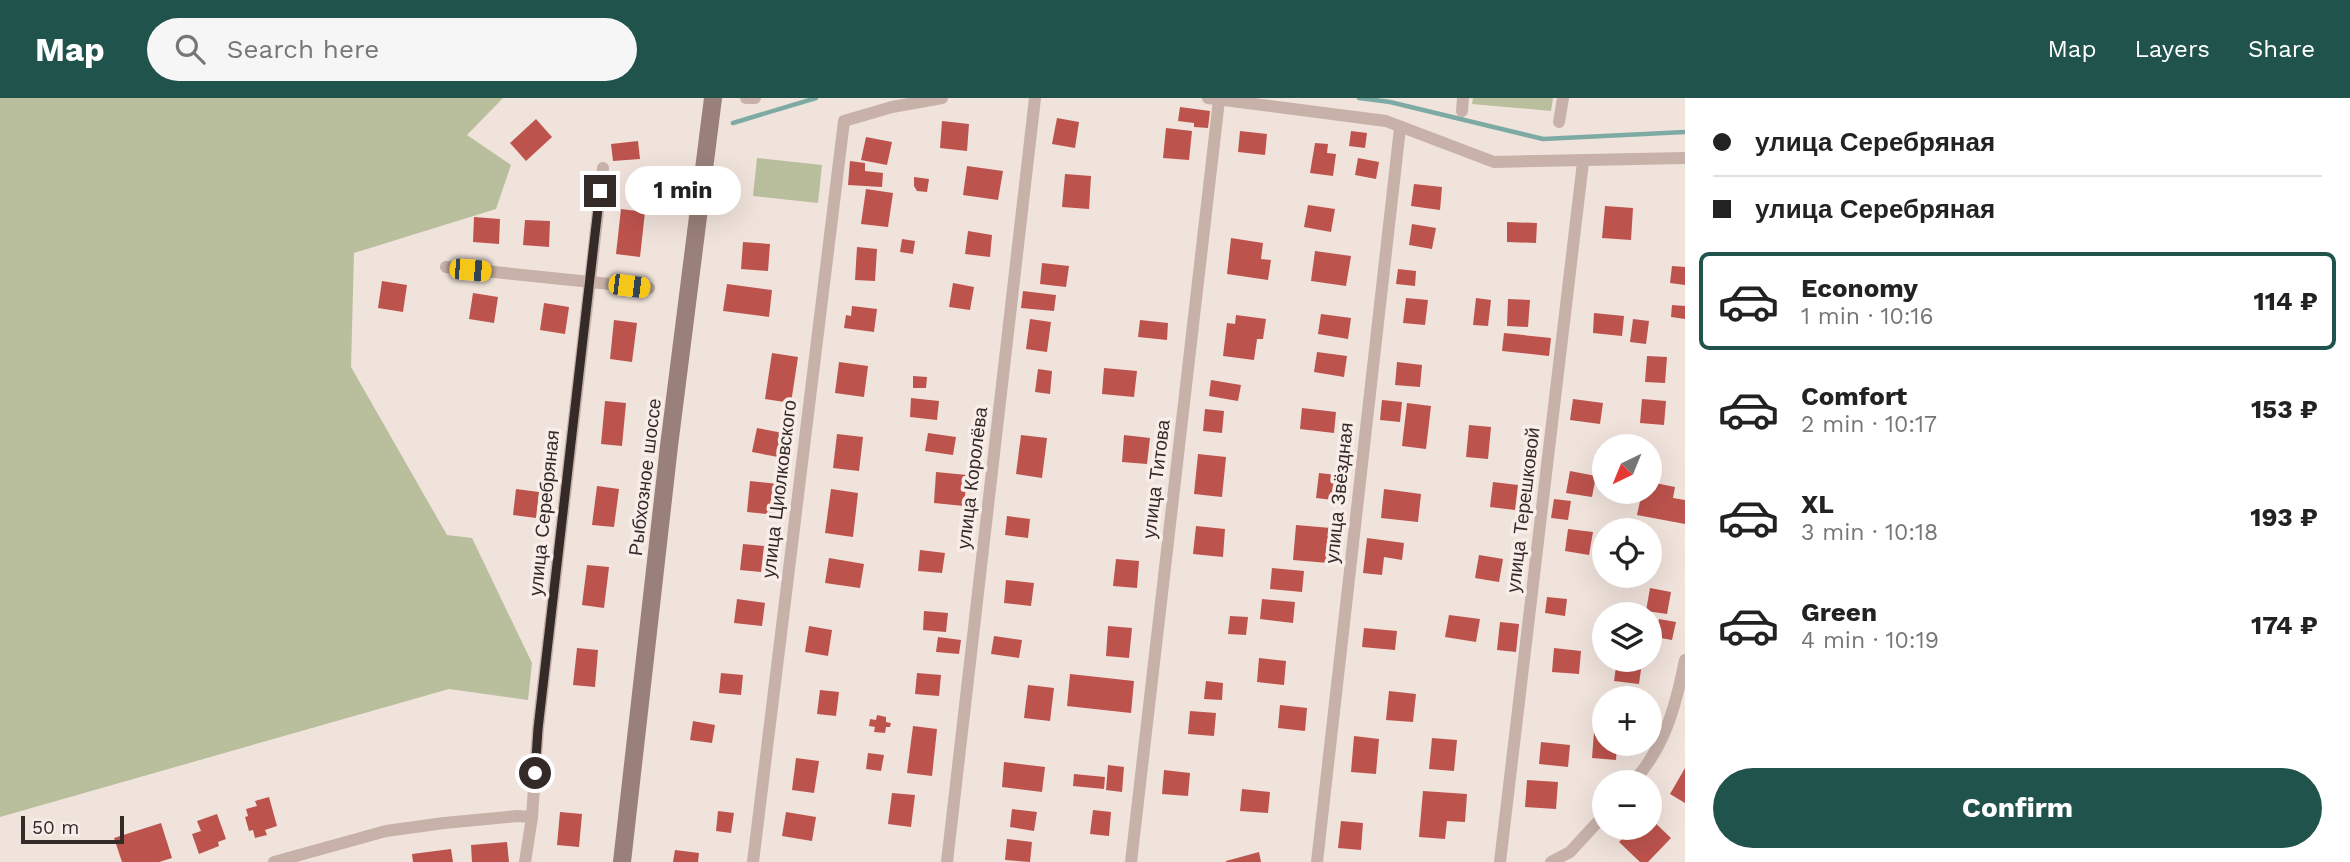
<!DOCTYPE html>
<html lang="en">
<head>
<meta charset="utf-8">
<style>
	:root { --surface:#fff; --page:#f6f6f6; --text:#222; --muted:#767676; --line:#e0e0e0; --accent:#21534d }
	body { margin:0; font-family:"Work Sans",sans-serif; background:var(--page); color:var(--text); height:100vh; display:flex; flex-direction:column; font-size:26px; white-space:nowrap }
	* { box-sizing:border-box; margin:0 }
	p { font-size:23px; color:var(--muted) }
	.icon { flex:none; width:38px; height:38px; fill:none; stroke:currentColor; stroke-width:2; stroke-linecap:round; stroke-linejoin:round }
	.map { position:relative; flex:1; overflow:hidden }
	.sheet { display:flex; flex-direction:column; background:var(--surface); width:665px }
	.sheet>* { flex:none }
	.guide { display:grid; align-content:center; height:154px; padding:0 28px; background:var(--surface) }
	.needle { width:46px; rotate:223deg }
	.tools { position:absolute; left:1592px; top:336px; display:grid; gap:14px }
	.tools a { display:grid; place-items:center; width:70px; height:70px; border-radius:50%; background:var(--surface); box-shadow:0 7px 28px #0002; font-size:35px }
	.scale { position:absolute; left:21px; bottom:18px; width:103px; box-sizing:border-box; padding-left:7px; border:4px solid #342a28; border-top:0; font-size:19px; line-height:24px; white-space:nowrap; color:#342a28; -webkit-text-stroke:5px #f8ede8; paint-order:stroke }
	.end { position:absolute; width:32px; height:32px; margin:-16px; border:9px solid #342a28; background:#fff; box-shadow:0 0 0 4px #fff }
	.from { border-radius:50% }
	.bubble { position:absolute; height:49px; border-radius:24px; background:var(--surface); box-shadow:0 7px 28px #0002; font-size:23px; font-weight:700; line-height:49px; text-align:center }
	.car { position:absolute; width:21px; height:42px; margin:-21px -10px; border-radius:9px; box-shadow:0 0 5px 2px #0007; background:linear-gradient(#f5c518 24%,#345 0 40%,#f5c518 0 76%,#345 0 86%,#f5c518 0) }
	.guide b { display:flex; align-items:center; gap:24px; height:66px; font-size:26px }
	.guide b+b { border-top:2px solid var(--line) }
	.guide i { width:18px; height:18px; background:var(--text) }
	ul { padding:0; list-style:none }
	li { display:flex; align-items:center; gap:21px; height:98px; margin:0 14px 10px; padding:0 14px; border:4px solid transparent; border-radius:10px }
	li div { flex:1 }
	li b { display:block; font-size:26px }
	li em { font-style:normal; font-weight:700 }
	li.selected { border-color:var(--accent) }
	li>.icon { width:63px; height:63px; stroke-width:1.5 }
	.action { display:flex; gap:14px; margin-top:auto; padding:14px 28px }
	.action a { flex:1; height:80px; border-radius:42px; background:var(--accent); color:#fff; font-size:28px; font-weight:700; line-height:80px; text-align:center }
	header { display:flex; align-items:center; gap:42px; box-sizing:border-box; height:98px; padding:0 35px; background:var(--accent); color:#fff }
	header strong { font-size:33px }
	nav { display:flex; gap:38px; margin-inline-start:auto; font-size:24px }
	.search { width:490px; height:63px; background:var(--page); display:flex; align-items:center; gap:18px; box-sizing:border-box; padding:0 24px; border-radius:38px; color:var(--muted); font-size:26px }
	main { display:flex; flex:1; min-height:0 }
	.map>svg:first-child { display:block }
	.green { fill:#b9be9d }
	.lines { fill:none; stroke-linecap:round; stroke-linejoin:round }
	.stream { stroke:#7daba4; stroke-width:4.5 }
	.building { fill:#bd534d }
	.street { stroke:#c7b1a9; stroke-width:12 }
	.secondary { stroke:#9a807a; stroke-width:18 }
	.route { stroke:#342a28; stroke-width:9 }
	.labels { text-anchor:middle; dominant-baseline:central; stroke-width:7; stroke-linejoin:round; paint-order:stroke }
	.street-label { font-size:19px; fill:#342a28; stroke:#f8ede8 }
</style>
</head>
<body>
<header>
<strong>Map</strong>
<div class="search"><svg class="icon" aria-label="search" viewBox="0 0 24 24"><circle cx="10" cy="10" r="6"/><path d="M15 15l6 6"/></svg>Search here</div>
<nav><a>Map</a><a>Layers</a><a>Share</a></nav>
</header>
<main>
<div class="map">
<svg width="1685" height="764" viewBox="0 0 1685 764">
	<rect width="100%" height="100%" fill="#f0e3dc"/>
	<g class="green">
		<path d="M0 0H503L467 37 511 67 496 111 354 155 351 269 447 437 472 440 532 565 528 602 449 591 0 719Z"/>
		<path d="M1473 0H1553L1551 13 1472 6Z"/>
		<path d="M757 60 822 67 818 105 753 98Z"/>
	</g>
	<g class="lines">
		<g class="stream">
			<path d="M1359 0 1390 4 1543 41 1685 34"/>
			<path d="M733 25 816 0"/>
		</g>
	</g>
	<g class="building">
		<path d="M1180 9 1210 13 1208 30 1194 29V25L1178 23Z"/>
		<path d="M1057 20 1079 24 1075 50 1052 46Z"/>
		<path d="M536 21 552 39 526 63 510 45Z"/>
		<path d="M942 23 969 26 967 53 940 50Z"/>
		<path d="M1166 30 1192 33 1189 62 1163 60Z"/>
		<path d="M1240 33 1267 36 1265 57 1238 54Z"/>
		<path d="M1351 33 1367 35 1365 50 1349 48Z"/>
		<path d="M866 39 892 44 887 67 861 62Z"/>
		<path d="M638 43 640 61 613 63 611 46Z"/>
		<path d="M1315 45 1328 46 1327 55 1336 56 1333 78 1310 75Z"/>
		<path d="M1358 60 1379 64 1376 81 1355 77Z"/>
		<path d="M850 63 865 65V73L883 75 882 89 848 87Z"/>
		<path d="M967 68 1003 73 998 102 963 97Z"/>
		<path d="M1065 76 1091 78 1089 111 1062 109Z"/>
		<path d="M914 79 929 81 927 94 917 93 914 88Z"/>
		<path d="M1414 86 1442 89 1440 112 1411 108Z"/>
		<path d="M866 91 893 95 888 129 861 126Z"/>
		<path d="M1308 107 1335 111 1331 134 1304 129Z"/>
		<path d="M1605 108 1633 110 1631 142 1602 140Z"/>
		<path d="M621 111 645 114 640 159 616 156Z"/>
		<path d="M474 119 500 121 499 146 473 144Z"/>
		<path d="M525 122 550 123 549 149 523 147Z"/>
		<path d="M1507 124 1537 125 1536 145 1507 144Z"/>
		<path d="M1412 126 1436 130 1432 151 1409 147Z"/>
		<path d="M968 133 992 137 990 159 965 156Z"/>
		<path d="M1231 140 1263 145 1261 161 1271 162 1268 182 1227 176Z"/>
		<path d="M902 141 915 143 913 156 900 154Z"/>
		<path d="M743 144 770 146 768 173 741 171Z"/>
		<path d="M857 149 877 151 875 183 855 182Z"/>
		<path d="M1315 153 1351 158 1346 188 1311 183Z"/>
		<path d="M1042 165 1069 168 1066 189 1040 186Z"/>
		<path d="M1672 168 1685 169V187L1670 185Z"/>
		<path d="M1398 171 1416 173 1415 188 1396 186Z"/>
		<path d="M382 183 407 187 403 214 378 210Z"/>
		<path d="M953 185 974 189 970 212 949 209Z"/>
		<path d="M727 186 772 192 769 219 723 213Z"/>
		<path d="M1023 193 1056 197 1054 213 1021 210Z"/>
		<path d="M473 195 498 199 494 225 469 221Z"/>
		<path d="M1406 200 1428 202 1425 227 1403 225Z"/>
		<path d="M1476 200 1491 202 1488 228 1473 227Z"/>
		<path d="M1508 201 1530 202 1528 229 1507 228Z"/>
		<path d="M544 205 569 209 565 236 540 232Z"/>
		<path d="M1672 207 1685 208V221L1671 219Z"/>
		<path d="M852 208 877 211 874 234 844 230 846 217 851 218Z"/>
		<path d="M1594 215 1624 218 1622 238 1593 235Z"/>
		<path d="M1321 216 1351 220 1348 241 1318 236Z"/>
		<path d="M1236 217 1266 221 1263 241H1257L1254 262 1223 258 1227 225 1235 226Z"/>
		<path d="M1030 221 1051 224 1047 254 1026 251Z"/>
		<path d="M1633 221 1649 223 1646 246 1630 244Z"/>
		<path d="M614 222 637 225 632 264 610 261Z"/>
		<path d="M1140 222 1168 225 1167 242 1138 239Z"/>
		<path d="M1504 235 1551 240 1549 258 1502 253Z"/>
		<path d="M1317 254 1347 258 1344 279 1314 274Z"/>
		<path d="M772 255 798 259 791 305 765 301Z"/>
		<path d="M1647 258 1667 259 1665 285 1645 284Z"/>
		<path d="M839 264 868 268 864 299 835 295Z"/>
		<path d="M1397 264 1422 267 1420 289 1395 287Z"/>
		<path d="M1104 270 1137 273 1134 299 1102 296Z"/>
		<path d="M1038 271 1052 273 1050 296 1035 294Z"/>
		<path d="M913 278 927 279 926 290H913Z"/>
		<path d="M1211 282 1241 287 1238 303 1209 298Z"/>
		<path d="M911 300 939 303 937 322 910 319Z"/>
		<path d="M1573 301 1603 305 1600 326 1570 322Z"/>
		<path d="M1642 301 1666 303 1664 327 1640 325Z"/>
		<path d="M1382 302 1402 304 1400 324 1380 322Z"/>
		<path d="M605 303 626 305 622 348 601 346Z"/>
		<path d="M1407 305 1431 308 1426 351 1402 348Z"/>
		<path d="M1302 310 1336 314 1334 335 1300 331Z"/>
		<path d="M1205 311 1224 313 1222 335 1203 333Z"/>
		<path d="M1469 327 1491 329 1488 361 1466 359Z"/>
		<path d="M757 330 783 335 778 359 752 354Z"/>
		<path d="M928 335 956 339 953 357 925 353Z"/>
		<path d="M837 336 863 339 859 373 833 370Z"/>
		<path d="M1021 337 1047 340 1042 380 1016 376Z"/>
		<path d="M1124 337 1150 340 1147 366 1122 364Z"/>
		<path d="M1198 356 1226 359 1222 399 1194 396Z"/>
		<path d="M1570 373 1596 378 1592 399 1566 395Z"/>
		<path d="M936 374 967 377 964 408 934 405Z"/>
		<path d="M1319 375 1345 378 1342 403 1316 400Z"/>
		<path d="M750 383 778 386 775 417 747 414Z"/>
		<path d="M1493 384 1518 387 1515 412 1490 409Z"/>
		<path d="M1650 384 1675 389 1673 400 1685 402V426L1637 417 1642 394H1650Z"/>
		<path d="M597 388 619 391 614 429 592 427Z"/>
		<path d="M516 391 539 394 536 420 513 417Z"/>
		<path d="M831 391 858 395 853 439 825 435Z"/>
		<path d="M1384 391 1421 396 1418 424 1381 420Z"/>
		<path d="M1554 401 1571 403 1568 422 1551 420Z"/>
		<path d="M1007 418 1030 421 1028 440 1005 437Z"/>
		<path d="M1296 427 1331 430 1328 465 1293 462Z"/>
		<path d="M1196 428 1225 431 1223 459 1193 456Z"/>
		<path d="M1568 431 1593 434 1589 457 1565 453Z"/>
		<path d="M1367 440 1404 445 1402 462 1384 459 1382 477 1363 475Z"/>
		<path d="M743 446 764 448 761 474 740 472Z"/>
		<path d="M920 452 945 455 942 475 918 473Z"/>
		<path d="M1479 457 1503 461 1499 484 1475 480Z"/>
		<path d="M829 460 864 466 860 490 825 485Z"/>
		<path d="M1116 461 1139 463 1137 490 1113 488Z"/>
		<path d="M587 467 609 469 604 510 582 507Z"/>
		<path d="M1272 470 1304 473 1302 494 1270 491Z"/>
		<path d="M1006 482 1034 485 1031 508 1004 505Z"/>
		<path d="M1650 490 1671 494 1667 516 1646 513Z"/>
		<path d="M1547 499 1567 501 1565 518 1545 515Z"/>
		<path d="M737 501 765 505 762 528 734 525Z"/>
		<path d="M1262 501 1295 504 1293 525 1260 521Z"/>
		<path d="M924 513 948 515 946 534 923 532Z"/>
		<path d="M1449 517 1480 521 1476 544 1445 539Z"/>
		<path d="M1230 518 1248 519 1246 537 1228 536Z"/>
		<path d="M1659 521 1676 524 1672 542 1655 539Z"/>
		<path d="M1500 524 1519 526 1516 554 1497 552Z"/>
		<path d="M809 528 832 532 828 558 805 554Z"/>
		<path d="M1108 528 1132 530 1129 560 1106 558Z"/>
		<path d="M1364 530 1397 533 1395 552 1362 549Z"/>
		<path d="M994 538 1022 542 1019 560 991 556Z"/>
		<path d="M938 539 961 542 959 556 936 554Z"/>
		<path d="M577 550 598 552 595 589 573 587Z"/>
		<path d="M1554 550 1581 553 1579 576 1552 574Z"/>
		<path d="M1259 560 1286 563 1284 587 1257 584Z"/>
		<path d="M1617 562 1642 564 1639 586 1614 583Z"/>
		<path d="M721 575 743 577 741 597 719 595Z"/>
		<path d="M917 575 941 577 939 598 915 596Z"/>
		<path d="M1070 576 1134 583 1131 615 1067 608Z"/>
		<path d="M1206 583 1223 585 1222 602 1204 601Z"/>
		<path d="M1028 587 1054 590 1050 623 1024 620Z"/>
		<path d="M820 592 839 594 836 618 817 616Z"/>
		<path d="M1389 593 1416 596 1413 624 1386 622Z"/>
		<path d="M1280 607 1307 610 1305 633 1278 630Z"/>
		<path d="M1190 613 1216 615 1214 638 1188 636Z"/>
		<path d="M877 617 886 619V624L891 625 890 629H886L885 635 874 634 875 629 869 628 870 621 876 622Z"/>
		<path d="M693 623 715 627 712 645 690 642Z"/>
		<path d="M913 628 937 631 932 678 907 675Z"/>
		<path d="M1594 634 1605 635V646H1617L1616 662 1592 660Z"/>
		<path d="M1354 638 1379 641 1376 676 1351 674Z"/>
		<path d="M1432 640 1457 642 1454 673 1429 671Z"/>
		<path d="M1541 644 1570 647 1568 669 1539 666Z"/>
		<path d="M868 655 884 657 881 673 866 671Z"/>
		<path d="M796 660 819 663 814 695 792 692Z"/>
		<path d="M1004 664 1045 669 1042 694 1002 689Z"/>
		<path d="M1108 667 1124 669 1122 694 1106 692Z"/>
		<path d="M1685 670V705L1670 696Z"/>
		<path d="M1164 672 1190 675 1188 698 1162 696Z"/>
		<path d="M1074 676 1105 679 1104 691 1073 688Z"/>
		<path d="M1527 682 1558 684 1556 711 1525 709Z"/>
		<path d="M1242 691 1270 694 1268 715 1240 713Z"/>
		<path d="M1423 693 1467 696 1465 724 1447 723 1445 741 1419 739Z"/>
		<path d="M892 695 915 697 911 729 888 726Z"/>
		<path d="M269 699 277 728 265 732 267 737 255 740 253 732 249 733 245 719 248 718 246 711 257 708 255 703Z"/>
		<path d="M1012 711 1037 714 1034 733 1010 729Z"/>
		<path d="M1093 712 1111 714 1109 738 1090 736Z"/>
		<path d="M718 713 734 715 731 735 716 733Z"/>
		<path d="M560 714 582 716 579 749 557 747Z"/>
		<path d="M786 714 816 719 812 743 782 738Z"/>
		<path d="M217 716 226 741 218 744 219 748 199 756 192 736 201 733 197 723Z"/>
		<path d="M1650 720 1671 740 1648 764H1640L1619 744 1633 730H1650Z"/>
		<path d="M1341 723 1363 725 1361 752 1338 750Z"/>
		<path d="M161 725 172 760 159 764H122L114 740Z"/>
		<path d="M1007 741 1032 744 1030 764 1005 762Z"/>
		<path d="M507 744 509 764H472L471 747Z"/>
		<path d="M451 751 453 764H413L412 756Z"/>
		<path d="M675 752 699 755 698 764H673Z"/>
		<path d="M1259 754 1261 764H1226V763Z"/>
	</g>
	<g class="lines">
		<g class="street">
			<path d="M746 0H755"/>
			<path d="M1208 0 1386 23 1494 64 1685 60"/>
			<path d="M1462 13 1463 0"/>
			<path d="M1559 24 1563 0"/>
			<path d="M446 169 649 190"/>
			<path d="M1633 684C1665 649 1676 607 1685 562"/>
			<path d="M274 764 386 733 444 725 517 718 532 719"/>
			<path d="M525 764 532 719 538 631 603 70"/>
			<path d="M753 764 844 23 892 9 942 0"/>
			<path d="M947 764 1035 0"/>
			<path d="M1131 764 1219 2"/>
			<path d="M1317 764 1400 30"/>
			<path d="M1500 764 1583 64"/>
			<path d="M1551 764 1570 754 1605 716"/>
		</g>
		<path class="secondary" d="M622 764 669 348 713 0"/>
	</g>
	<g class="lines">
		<path class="route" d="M535 675 538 631 600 93"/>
	</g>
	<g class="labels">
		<g class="street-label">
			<text transform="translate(645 379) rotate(-83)">Рыбхозное шоссе</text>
			<text transform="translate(972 380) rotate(-83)">улица Королёва</text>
			<text transform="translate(1156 381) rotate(-83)">улица Титова</text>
			<text transform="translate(779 391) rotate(-83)">улица Циолковского</text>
			<text transform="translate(1339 395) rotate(-84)">улица Звёздная</text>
			<text transform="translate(1523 412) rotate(-83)">улица Терешковой</text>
			<text transform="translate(544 415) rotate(-84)">улица Серебряная</text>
		</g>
	</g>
</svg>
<div class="tools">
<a><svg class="needle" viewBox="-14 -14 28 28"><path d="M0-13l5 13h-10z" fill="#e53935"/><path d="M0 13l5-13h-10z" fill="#767676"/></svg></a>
<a><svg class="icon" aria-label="locate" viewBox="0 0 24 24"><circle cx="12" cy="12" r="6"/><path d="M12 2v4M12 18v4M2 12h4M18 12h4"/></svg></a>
<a><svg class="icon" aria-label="layers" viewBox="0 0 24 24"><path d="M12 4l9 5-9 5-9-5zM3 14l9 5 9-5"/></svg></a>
<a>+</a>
<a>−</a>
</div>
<div class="scale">50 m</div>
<i class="end from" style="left:535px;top:675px"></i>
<i class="end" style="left:600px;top:93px"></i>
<div class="bubble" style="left:625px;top:68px;width:116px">1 min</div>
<i class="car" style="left:470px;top:172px;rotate:95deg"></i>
<i class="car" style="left:629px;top:188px;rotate:97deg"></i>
</div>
<section class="sheet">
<div class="guide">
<b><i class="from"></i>улица Серебряная</b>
<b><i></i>улица Серебряная</b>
</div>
<ul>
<li class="selected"><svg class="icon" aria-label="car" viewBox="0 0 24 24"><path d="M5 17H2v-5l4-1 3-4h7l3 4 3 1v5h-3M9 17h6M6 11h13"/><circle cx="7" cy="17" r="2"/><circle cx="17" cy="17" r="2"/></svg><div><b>Economy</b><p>1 min · 10:16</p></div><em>114 ₽</em></li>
<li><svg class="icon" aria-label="car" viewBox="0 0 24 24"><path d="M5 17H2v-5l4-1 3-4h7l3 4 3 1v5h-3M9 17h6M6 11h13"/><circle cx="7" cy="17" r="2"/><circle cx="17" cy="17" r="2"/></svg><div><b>Comfort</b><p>2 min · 10:17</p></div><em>153 ₽</em></li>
<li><svg class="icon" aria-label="car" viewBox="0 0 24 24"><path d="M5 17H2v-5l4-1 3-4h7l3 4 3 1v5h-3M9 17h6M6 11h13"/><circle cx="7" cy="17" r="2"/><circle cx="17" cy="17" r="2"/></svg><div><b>XL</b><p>3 min · 10:18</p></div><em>193 ₽</em></li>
<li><svg class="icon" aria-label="car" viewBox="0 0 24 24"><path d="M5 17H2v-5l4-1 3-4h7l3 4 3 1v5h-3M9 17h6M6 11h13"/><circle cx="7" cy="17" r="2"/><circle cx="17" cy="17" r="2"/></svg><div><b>Green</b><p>4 min · 10:19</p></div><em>174 ₽</em></li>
</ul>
<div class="action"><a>Confirm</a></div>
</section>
</main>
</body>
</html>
